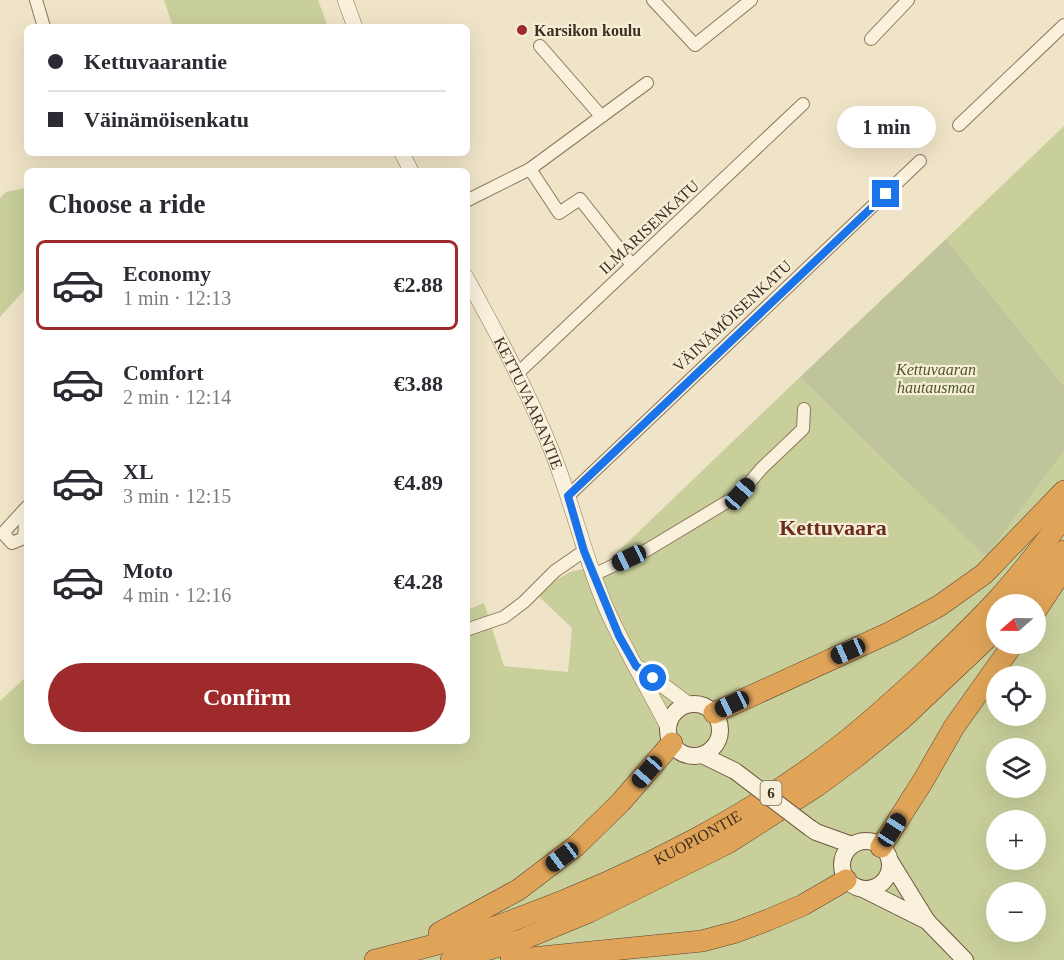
<!DOCTYPE html>
<html lang="en">
<head>
<meta charset="utf-8">
<style>
	:root { --surface:#fff; --page:#f7f7f7; --text:#2b2b33; --muted:#7c7c81; --line:#e1e1e2; --accent:#9e2a2b }
	body { margin:0; font-family:"Times New Roman",serif; background:var(--page); color:var(--text); height:100vh; display:flex; flex-direction:column; font-size:22px; white-space:nowrap }
	* { box-sizing:border-box; margin:0 }
	p { font-size:20px; color:var(--muted) }
	.icon { flex:none; width:33px; height:33px; fill:none; stroke:currentColor; stroke-width:2; stroke-linecap:round; stroke-linejoin:round }
	.map { position:relative; flex:1; overflow:hidden }
	.panel { position:absolute; left:24px; top:168px; width:446px; height:576px; display:flex; flex-direction:column; background:var(--surface); border-radius:9px; box-shadow:0 6px 24px #0002 }
	.panel>* { flex:none }
	.guide { position:absolute; left:24px; top:24px; width:446px; height:132px; border-radius:9px; box-shadow:0 6px 24px #0002; display:grid; align-content:center; height:132px; padding:0 24px; background:var(--surface) }
	.needle { width:39px; rotate:250deg }
	.controls { position:absolute; left:986px; top:594px; display:grid; gap:12px }
	.controls a { display:grid; place-items:center; width:60px; height:60px; border-radius:50%; background:var(--surface); box-shadow:0 6px 24px #0002; font-size:30px }
	.end { position:absolute; width:27px; height:27px; margin:-14px; border:8px solid #1a73e8; background:#fff; box-shadow:0 0 0 3px #fff }
	.from { border-radius:50% }
	.bubble { position:absolute; height:42px; border-radius:21px; background:var(--surface); box-shadow:0 6px 24px #0002; font-size:20px; font-weight:800; line-height:42px; text-align:center }
	.car { position:absolute; width:18px; height:36px; margin:-18px -9px; border-radius:8px; box-shadow:0 0 4px 2px #0007; background:linear-gradient(#222 24%,#8ab4d8 0 40%,#222 0 76%,#8ab4d8 0 86%,#222 0) }
	.guide b { display:flex; align-items:center; gap:21px; height:57px; font-size:22px }
	.guide b+b { border-top:2px solid var(--line) }
	.guide i { width:15px; height:15px; background:var(--text) }
	ul { padding:0; list-style:none }
	li { display:flex; align-items:center; gap:18px; height:90px; margin:0 12px 9px; padding:0 12px; border:3px solid transparent; border-radius:9px }
	li div { flex:1 }
	li b { display:block; font-size:22px }
	li em { font-style:normal; font-weight:800 }
	li.selected { border-color:var(--accent) }
	li>.icon { width:54px; height:54px; stroke-width:1.5 }
	h2 { padding:0 24px; font-size:27px; line-height:72px }
	.button { display:flex; gap:12px; margin-top:auto; padding:12px 24px }
	.button a { flex:1; height:69px; border-radius:36px; background:var(--accent); color:#fff; font-size:24px; font-weight:800; line-height:69px; text-align:center }
	.map>svg:first-child { display:block }
	.green { fill:#c9cf9b; fill-rule:evenodd }
	.cemetery { fill:#bfc49a }
	.lines { fill:none; stroke-linecap:round; stroke-linejoin:round }
	.minor-casing { stroke:#8d765c; stroke-width:14 }
	.tertiary-casing { stroke:#8d765c; stroke-width:16 }
	.secondary-casing { stroke:#6f573f; stroke-width:18 }
	.motorway-casing { stroke:#5b4430; stroke-width:22 }
	.minor { stroke:#faf1dc; stroke-width:12 }
	.tertiary { stroke:#faf1dc; stroke-width:15 }
	.secondary { stroke:#faf1dc; stroke-width:16 }
	.motorway { stroke:#e0a458; stroke-width:21 }
	.secondary-bridge-casing { stroke:#6f573f; stroke-width:18; stroke-linecap:butt }
	.secondary-bridge { stroke:#faf1dc; stroke-width:16 }
	.route { stroke:#1a73e8; stroke-width:8 }
	.poi-dot { fill:#9e2a2b; stroke:#f7eed8; stroke-width:2 }
	.labels { text-anchor:middle; dominant-baseline:central; stroke-width:4.5; stroke-linejoin:round; paint-order:stroke }
	.shield { fill:#f7eed8; stroke:#756857; stroke-width:1.5 }
	.shield-label { font-size:15px; font-weight:bold; fill:#3d2e20 }
	.poi-label { font-size:16px; font-weight:bold; fill:#3d2e20; stroke:#f7eed8; text-anchor:start }
	.street-label { font-size:16px; fill:#3d2e20; stroke:#f7eed8 }
	.park-label { font-size:16px; font-style:italic; fill:#4d5a26; stroke:#f7eed8 }
	.district-label { font-size:22px; font-weight:bold; fill:#6b2e1e; stroke:#f7eed8 }
</style>
</head>
<body>
<div class="map">
<svg width="1064" height="960" viewBox="0 0 1064 960">
	<rect width="100%" height="100%" fill="#f0e4c8"/>
	<g class="green">
		<path d="M164 0H318L328 27H173Z"/>
		<path d="M1064 126V386L946 239Z"/>
		<path d="M25 188 27 190V287L0 317V198L6 192Z"/>
		<path d="M800 377 893 469 986 555 1064 451V960H0V701L27 676V741H466L467 610 484 603 504 666 568 672 572 628 534 592 570 572 605 564ZM996 604H1035V644H996ZM996 676H1035V716H996ZM996 748H1035V788H996ZM996 820H1035V860H996ZM996 892H1035V932H996Z"/>
	</g>
	<path class="cemetery" d="M946 239 1064 386V451L986 556 893 469 800 377Z"/>
	<g class="lines">
		<g class="minor-casing">
			<g id="minor">
				<path d="M36 0 44 27"/>
				<path d="M653 0 695 45 751 0"/>
				<path d="M871 39 908 0"/>
				<path d="M540 46 601 116"/>
				<path d="M959 125 1064 25"/>
				<path d="M530 169 559 213 580 199 632 265"/>
				<path d="M466 201 530 169 647 83"/>
				<path d="M518 373 803 104"/>
				<path d="M568 496 920 161"/>
				<path d="M26 508 24 538 12 543 3 533 26 508 27 507"/>
				<path d="M593 575 647 550 740 494 761 469 803 429 804 409"/>
				<path d="M466 630 504 617 524 602 555 571 584 551"/>
			</g>
		</g>
		<g class="tertiary-casing">
			<g id="tertiary">
				<path d="M345 0 355 27"/>
				<path d="M402 153 411 171"/>
				<path id="s1" d="M466 277C498 335 529 393 553 454 573 505 585 559 607 610 625 650 648 688 668 727"/>
				<path d="M641 669 688 704"/>
			</g>
		</g>
		<g class="secondary-casing">
			<g id="secondary">
				<circle cx="694" cy="730" r="26"/>
				<path d="M702 755 735 771"/>
				<path d="M810 828 816 832 852 845"/>
				<circle cx="866" cy="865" r="24"/>
				<path d="M890 861 927 921"/>
				<path d="M865 890 927 921 965 960"/>
			</g>
		</g>
		<g class="motorway-casing">
			<g id="motorway">
				<path d="M1019 604 1064 551"/>
				<path d="M1035 612 1058 577"/>
				<path d="M714 713 891 632 939 606 984 574 1064 491"/>
				<path d="M881 847 923 781 954 727 1013 644"/>
				<path d="M439 933 518 890 576 846 621 802 672 743"/>
				<path id="s2" d="M375 960C423 948 473 936 519 918 633 876 750 817 846 741 875 718 903 692 931 666 954 644 977 622 998 599 1022 573 1043 545 1064 517"/>
				<path d="M451 960 521 940 589 912 728 843 817 786 856 757 901 720 996 630"/>
				<path d="M511 960 702 941 736 932 768 920 803 905 846 880"/>
			</g>
		</g>
		<use href="#minor" class="minor"/>
		<use href="#tertiary" class="tertiary"/>
		<use href="#secondary" class="secondary"/>
		<use href="#motorway" class="motorway"/>
		<g class="secondary-bridge-casing">
			<path id="secondary-bridge" d="M735 771 810 828"/>
		</g>
		<use href="#secondary-bridge" class="secondary-bridge"/>
	</g>
	<g class="lines">
		<path class="route" d="M653 678 636 666 619 636 584 551 568 496 886 194"/>
	</g>
	<circle class="poi-dot" cx="522" cy="30" r="6"/>
	<g class="labels">
		<rect class="shield" x="760.5" y="781" width="21" height="24" rx="4.5"/>
		<g class="shield-label">
			<text x="771" y="793">6</text>
		</g>
		<g class="poi-label">
			<text x="534" y="30">Karsikon koulu</text>
		</g>
		<g class="street-label">
			<text transform="translate(649 227) rotate(-43)">ILMARISENKATU</text>
			<text transform="translate(732 316) rotate(-43)">VÄINÄMÖISENKATU</text>
			<text stroke="none"><textPath href="#s1" startOffset="141">KETTUVAARANTIE</textPath></text>
			<text stroke="none"><textPath href="#s2" startOffset="346">KUOPIONTIE</textPath></text>
		</g>
		<g class="park-label">
			<text x="936" y="369">Kettuvaaran<tspan x="936" dy="18">hautausmaa</tspan></text>
		</g>
		<g class="district-label">
			<text x="833" y="527">Kettuvaara</text>
		</g>
	</g>
</svg>
<div class="controls">
<a><svg class="needle" viewBox="-14 -14 28 28"><path d="M0-13l5 13h-10z" fill="#e53935"/><path d="M0 13l5-13h-10z" fill="#7c7c81"/></svg></a>
<a><svg class="icon" aria-label="locate" viewBox="0 0 24 24"><circle cx="12" cy="12" r="6"/><path d="M12 2v4M12 18v4M2 12h4M18 12h4"/></svg></a>
<a><svg class="icon" aria-label="layers" viewBox="0 0 24 24"><path d="M12 4l9 5-9 5-9-5zM3 14l9 5 9-5"/></svg></a>
<a>+</a>
<a>−</a>
</div>
<i class="end from" style="left:653px;top:678px"></i>
<i class="end" style="left:886px;top:194px"></i>
<div class="bubble" style="left:837px;top:106px;width:99px">1 min</div>
<i class="car" style="left:740px;top:494px;rotate:41deg"></i>
<i class="car" style="left:629px;top:558px;rotate:245deg"></i>
<i class="car" style="left:848px;top:651px;rotate:246deg"></i>
<i class="car" style="left:732px;top:704px;rotate:245deg"></i>
<i class="car" style="left:647px;top:772px;rotate:221deg"></i>
<i class="car" style="left:892px;top:830px;rotate:33deg"></i>
<i class="car" style="left:562px;top:857px;rotate:233deg"></i>
<div class="guide">
<b><i class="from"></i>Kettuvaarantie</b>
<b><i></i>Väinämöisenkatu</b>
</div>
<section class="panel">
<h2>Choose a ride</h2>
<ul>
<li class="selected"><svg class="icon" aria-label="car" viewBox="0 0 24 24"><path d="M5 17H2v-5l4-1 3-4h7l3 4 3 1v5h-3M9 17h6M6 11h13"/><circle cx="7" cy="17" r="2"/><circle cx="17" cy="17" r="2"/></svg><div><b>Economy</b><p>1 min · 12:13</p></div><em>€2.88</em></li>
<li><svg class="icon" aria-label="car" viewBox="0 0 24 24"><path d="M5 17H2v-5l4-1 3-4h7l3 4 3 1v5h-3M9 17h6M6 11h13"/><circle cx="7" cy="17" r="2"/><circle cx="17" cy="17" r="2"/></svg><div><b>Comfort</b><p>2 min · 12:14</p></div><em>€3.88</em></li>
<li><svg class="icon" aria-label="car" viewBox="0 0 24 24"><path d="M5 17H2v-5l4-1 3-4h7l3 4 3 1v5h-3M9 17h6M6 11h13"/><circle cx="7" cy="17" r="2"/><circle cx="17" cy="17" r="2"/></svg><div><b>XL</b><p>3 min · 12:15</p></div><em>€4.89</em></li>
<li><svg class="icon" aria-label="car" viewBox="0 0 24 24"><path d="M5 17H2v-5l4-1 3-4h7l3 4 3 1v5h-3M9 17h6M6 11h13"/><circle cx="7" cy="17" r="2"/><circle cx="17" cy="17" r="2"/></svg><div><b>Moto</b><p>4 min · 12:16</p></div><em>€4.28</em></li>
</ul>
<div class="button"><a>Confirm</a></div>
</section>
</div>
</body>
</html>
